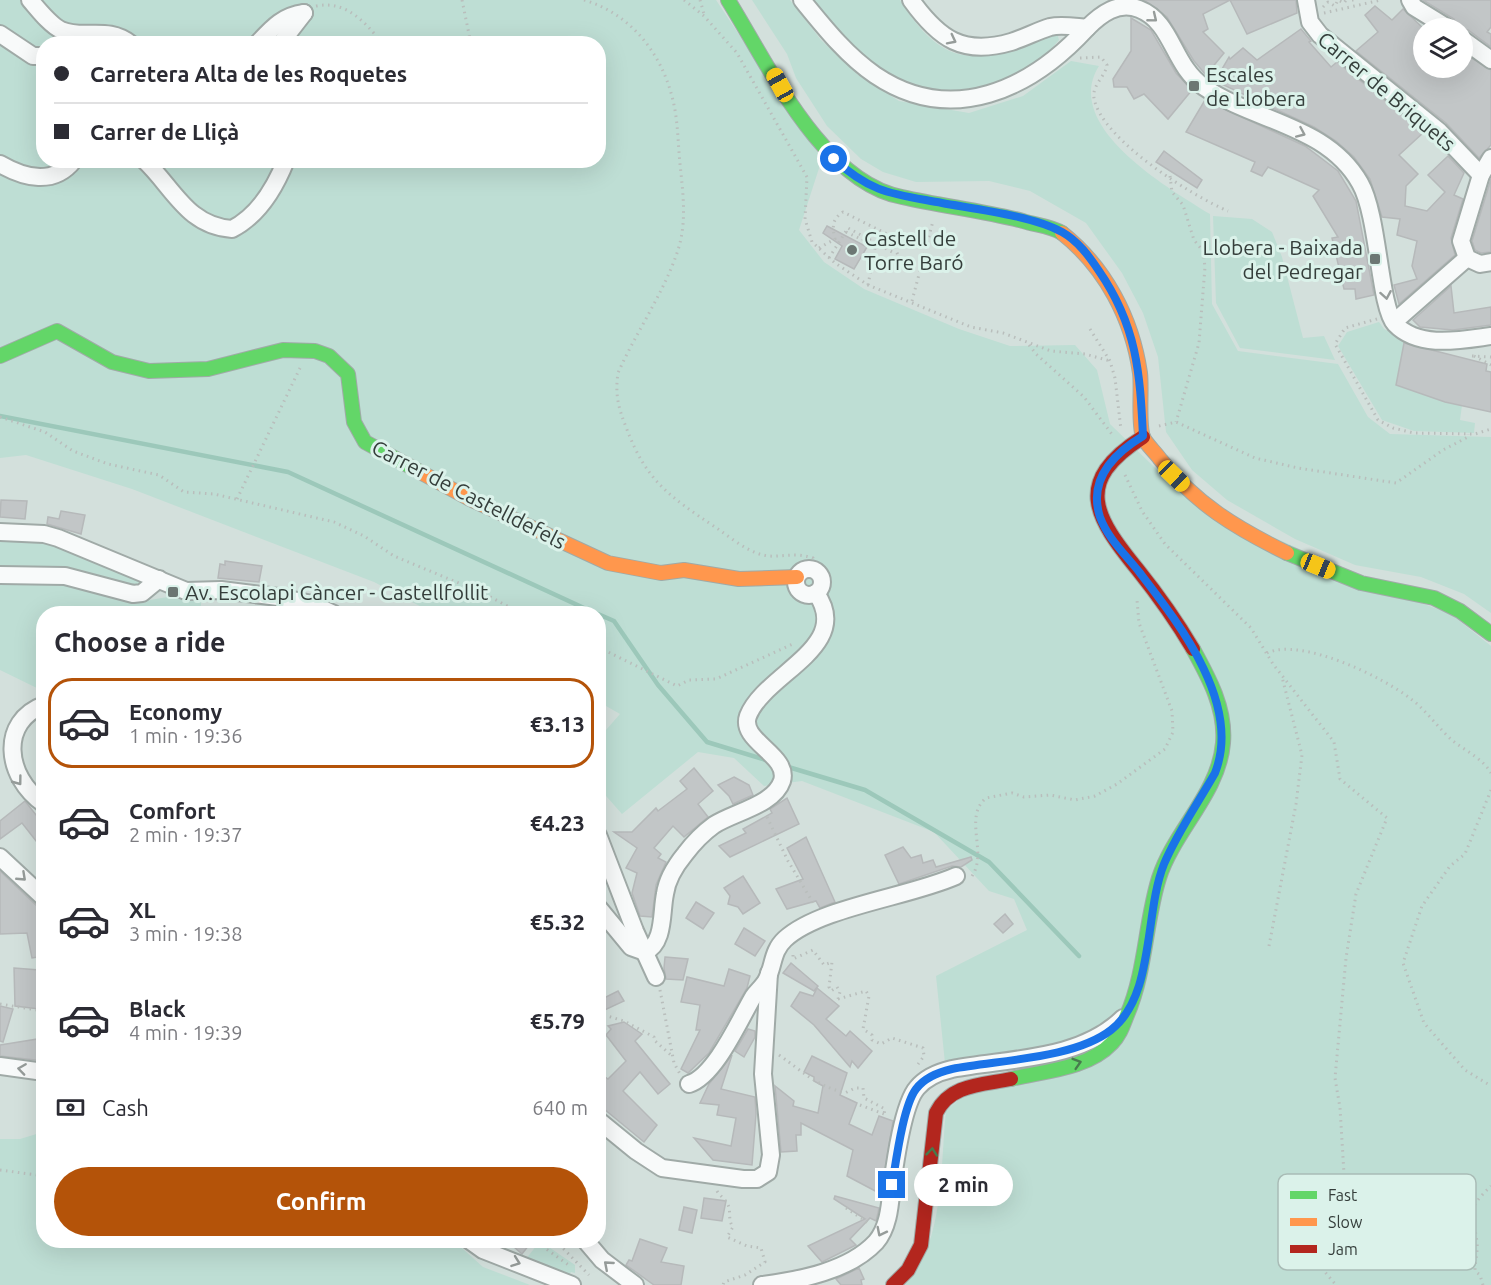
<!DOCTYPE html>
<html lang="en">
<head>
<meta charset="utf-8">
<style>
	:root { --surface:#fff; --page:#f2f2f3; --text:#2b2b33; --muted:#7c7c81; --line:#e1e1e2; --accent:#b45309 }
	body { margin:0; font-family:Ubuntu,sans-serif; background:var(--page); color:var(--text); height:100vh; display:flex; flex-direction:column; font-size:22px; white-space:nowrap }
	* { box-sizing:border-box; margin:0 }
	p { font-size:20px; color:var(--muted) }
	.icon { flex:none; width:33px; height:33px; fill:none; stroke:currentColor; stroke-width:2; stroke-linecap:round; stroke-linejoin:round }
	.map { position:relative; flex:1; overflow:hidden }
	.details { position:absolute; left:36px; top:606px; width:570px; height:642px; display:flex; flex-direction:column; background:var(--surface); border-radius:24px; box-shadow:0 6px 24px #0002 }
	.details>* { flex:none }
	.guide { position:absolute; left:36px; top:36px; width:570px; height:132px; border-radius:24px; box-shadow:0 6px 24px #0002; display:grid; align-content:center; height:132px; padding:0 18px; background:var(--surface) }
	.controls { position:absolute; left:1413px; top:18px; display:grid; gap:12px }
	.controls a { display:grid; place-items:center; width:60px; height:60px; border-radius:50%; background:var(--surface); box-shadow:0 6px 24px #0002; font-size:30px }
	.end { position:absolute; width:27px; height:27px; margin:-14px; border:8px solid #1a73e8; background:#fff; box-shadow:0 0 0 3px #fff }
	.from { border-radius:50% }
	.bubble { position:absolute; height:42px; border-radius:21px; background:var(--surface); box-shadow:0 6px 24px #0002; font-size:20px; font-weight:600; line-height:42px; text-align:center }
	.car { position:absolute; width:18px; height:36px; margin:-18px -9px; border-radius:8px; box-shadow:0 0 4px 2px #0007; background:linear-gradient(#f5c518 24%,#345 0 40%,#f5c518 0 76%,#345 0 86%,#f5c518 0) }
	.guide b { display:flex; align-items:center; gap:21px; height:57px; font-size:22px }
	.guide b+b { border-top:2px solid var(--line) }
	.guide i { width:15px; height:15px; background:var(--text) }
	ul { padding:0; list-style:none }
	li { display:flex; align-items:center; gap:18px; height:90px; margin:0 12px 9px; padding:0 6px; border:3px solid transparent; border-radius:24px }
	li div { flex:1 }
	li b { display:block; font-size:22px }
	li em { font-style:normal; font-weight:600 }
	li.selected { border-color:var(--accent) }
	li>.icon { width:54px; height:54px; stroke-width:1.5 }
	h2 { padding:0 18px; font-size:27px; line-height:72px }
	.pay { display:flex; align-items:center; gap:15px; height:66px; padding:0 18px; font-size:22px }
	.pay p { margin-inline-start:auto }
	.primary-button { display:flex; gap:12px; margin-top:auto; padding:12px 18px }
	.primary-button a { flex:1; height:69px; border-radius:36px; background:var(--accent); color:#fff; font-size:24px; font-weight:600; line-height:69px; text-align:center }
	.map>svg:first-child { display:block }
	.green { fill:#beded4; fill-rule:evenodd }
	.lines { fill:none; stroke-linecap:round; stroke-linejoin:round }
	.stream { stroke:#9cc8ba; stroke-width:4.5 }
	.building { fill:#c2c6c7; stroke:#b6b9ba; stroke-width:1.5 }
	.street-casing { stroke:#a0aaa7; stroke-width:20 }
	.fast-casing { stroke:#a0aaa7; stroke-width:16 }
	.slow-casing { stroke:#a0aaa7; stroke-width:16 }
	.jam-casing { stroke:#a0aaa7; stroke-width:16 }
	.path { stroke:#b9bebc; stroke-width:3; stroke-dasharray:1.5 4.5; stroke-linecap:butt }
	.street { stroke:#f8fafa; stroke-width:16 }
	.fast { stroke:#63d668; stroke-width:14 }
	.slow { stroke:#ff974d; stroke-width:14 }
	.jam { stroke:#b3261e; stroke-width:14 }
	.oneway { stroke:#969c9a }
	.oneway2 { stroke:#477b4d }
	.route { stroke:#1a73e8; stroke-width:8 }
	.poi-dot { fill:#6c7773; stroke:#dbf2ea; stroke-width:2 }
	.labels { text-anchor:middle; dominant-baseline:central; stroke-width:6; stroke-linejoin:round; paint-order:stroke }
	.poi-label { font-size:21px; fill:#353e3b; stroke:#dbf2ea; text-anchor:start }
	.street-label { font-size:21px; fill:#353e3b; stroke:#dbf2ea }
	.key { fill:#dbf2ea; stroke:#a9bcb6; stroke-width:1.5 }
	.key-label { font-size:16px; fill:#353e3b }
</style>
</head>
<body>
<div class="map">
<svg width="1491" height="1285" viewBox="0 0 1491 1285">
	<rect width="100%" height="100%" fill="#d3e0dc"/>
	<g class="green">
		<path d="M0 0H716L822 159 799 230 824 262 864 289 959 329 1010 346 1075 345 1097 370 1110 424 1187 499 1424 604 1451 614 1491 646V1285H905C945 1242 940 1167 946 1111L963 1096 1036 1081 1023 1049 945 1063 936 976 1027 930 1014 899 989 891 934 832 802 781 764 786 734 758 698 752 622 814 599 788V738L620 714 599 702 598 614 433 613 374 582 132 489 26 455 0 458ZM44 44H598V160H44Z"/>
		<path d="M752 0H790L821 40 858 75 899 101 969 113 1023 96 1071 61 1099 66C1061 126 1168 188 1210 214L1212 304 1238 351 1338 364 1368 417 1390 434 1491 437V613L1464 594 1421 577 1355 565 1295 539 1227 500 1192 470 1166 432 1158 357 1143 313 1122 273 1086 223 1030 191 989 181 916 182 883 172 861 159 827 126 796 78 787 54Z"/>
		<path d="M809 0H900C944 71 979 65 1048 34L1057 33 1059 40 1046 55 1016 78 956 95 913 86 866 61Z"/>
		<path d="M1213 216 1252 219 1272 232 1282 257 1303 338 1324 336 1335 360 1240 348 1216 303Z"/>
		<path d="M1379 322 1384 329 1405 339 1396 385 1462 405 1460 420 1475 423 1474 433 1414 431 1382 420 1338 346 1347 332Z"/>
		<path d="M0 538 45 540 144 580 142 587H133L49 567 0 568Z"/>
		<path d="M28 582 77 586 139 602 173 596 202 595 200 613 44 614 43 691 0 670V584Z"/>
		<path d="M43 1132 44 1240 454 1241 483 1267 530 1285H0V1139H20Z"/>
		<path d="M540 1241 575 1265V1273L571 1272 569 1275 526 1259Z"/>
	</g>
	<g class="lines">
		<g class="stream">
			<path d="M0 416 288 472 597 614"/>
			<path d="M598 614 614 621 658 685 707 742 769 761"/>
			<path d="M785 766 865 790 989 862 1079 956"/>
		</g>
	</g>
	<g class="building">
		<path d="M1144 0H1296L1297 13 1247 34 1230 0 1203 14 1208 29 1203 32 1224 53 1206 75 1194 61 1167 17Z"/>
		<path d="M1423 0H1491V27L1487 32 1491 34V47L1468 30 1458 28 1454 19Z"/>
		<path d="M1375 6 1392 20 1403 9 1424 29V68H1462V52L1491 70V145L1479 158 1446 123 1356 51 1378 32 1365 15Z"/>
		<path d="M1131 18 1151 30 1176 73 1192 90 1168 119 1144 94 1134 99 1127 87H1114L1113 79 1131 51Z"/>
		<path d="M1301 29 1311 41 1309 42 1331 67 1337 62 1424 132 1399 155 1418 174 1406 186 1405 206 1427 211 1445 192 1428 175 1448 156 1464 173 1454 195 1463 199 1451 238 1455 255 1399 304 1394 285 1417 279 1412 266 1417 241 1397 235 1400 219 1382 217 1370 179 1354 157 1336 141 1314 127 1215 81 1229 57 1230 59 1243 48 1257 60Z"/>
		<path d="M1205 100 1305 146 1338 171 1356 201 1374 295 1356 299 1355 289H1344L1332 238 1338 237 1313 196 1319 190 1268 167 1262 176 1251 171 1255 162 1186 132Z"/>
		<path d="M1164 151 1202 180 1197 188 1156 162Z"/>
		<path d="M1491 179V252L1481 253 1475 250 1472 241Z"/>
		<path d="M827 226 867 247 854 269 835 259 842 246 823 233Z"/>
		<path d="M1451 286 1454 313 1491 307V325L1453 330 1420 327 1413 320Z"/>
		<path d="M1404 343 1487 364 1486 371 1491 372V412L1445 402 1396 385Z"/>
		<path d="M1 500 27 501 25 519 0 517Z"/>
		<path d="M61 511 85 515 81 534 47 524 48 517 59 519Z"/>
		<path d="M225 561 262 566 259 582 218 578 220 564 225 565Z"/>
		<path d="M694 768 713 791 698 804 708 817 684 837 673 826 654 848 661 854 658 858 666 862 656 885 652 917 640 916 632 893 637 873 626 868 637 848 614 832H632L656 808 658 811 687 789 680 781Z"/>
		<path d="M734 777 749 785 753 795 733 804 729 796 718 785Z"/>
		<path d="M787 798 799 824 730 857 719 846 746 833 743 829 772 813 770 809Z"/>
		<path d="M25 801 44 825V851L22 823 0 839V821Z"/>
		<path d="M806 837 835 902 820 908 816 901 787 909 776 889 803 879 787 848Z"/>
		<path d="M903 847 911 858 921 855 923 863 933 860 936 867 971 857 972 860 961 867 952 866 899 884 885 855Z"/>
		<path d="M0 871 37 906 44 908V956L32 958 27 933 0 934Z"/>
		<path d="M743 876 760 903 743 914 738 907 728 904 730 896 724 888Z"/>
		<path d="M696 902 714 913 703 929 686 918Z"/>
		<path d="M1005 914 1013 924 1003 933 994 924Z"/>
		<path d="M744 928 765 941 755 956 735 944Z"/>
		<path d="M665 957 688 959 683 980 666 979 664 968Z"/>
		<path d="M791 963 818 986 814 991 783 973Z"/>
		<path d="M14 968 39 970V1009L15 1006Z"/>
		<path d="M729 969 750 976 747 988 709 1053 688 1073 681 1069 700 1030H696L700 1005 681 1002 687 977 724 986Z"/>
		<path d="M817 988 839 1006 826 1019 846 1036 850 1031 872 1051 858 1068 852 1061 850 1067 814 1025 791 1006 800 992 813 996Z"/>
		<path d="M618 991 624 1001 598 1013V1001Z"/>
		<path d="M0 1006 13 1009 3 1042 0 1041Z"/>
		<path d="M624 1022 642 1034 635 1041 670 1084 658 1094 640 1072 623 1091 657 1125 644 1142 598 1104V1072L608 1079 626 1061 606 1035 611 1029 608 1026Z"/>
		<path d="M748 1029 755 1031V1037L744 1057 735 1051Z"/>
		<path d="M44 1038V1061L0 1056V1045Z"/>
		<path d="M732 1055 721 1089 755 1097 756 1114 752 1165 713 1160 694 1138 731 1146 736 1118 717 1115 719 1105 700 1103 709 1084Z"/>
		<path d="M812 1056 847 1073 840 1095 857 1103 849 1124 872 1135 879 1116 893 1121 881 1194 847 1176 853 1150 801 1123V1135H796L797 1151 781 1152 775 1086 794 1101 793 1106 818 1113 823 1086 814 1081V1077L804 1072Z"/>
		<path d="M835 1196 879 1208 878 1213 876 1221 870 1218 850 1239 856 1245 822 1262 808 1246 865 1219 834 1199Z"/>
		<path d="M704 1198 726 1201 722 1221 701 1218Z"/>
		<path d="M684 1207 697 1210 692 1233 679 1230Z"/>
		<path d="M640 1239 667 1248 661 1262 684 1266 681 1285H654L626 1265 629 1260 632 1261Z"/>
		<path d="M506 1240H533L522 1254Z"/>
		<path d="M859 1268 864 1279 861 1280 862 1285H841L836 1279Z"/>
	</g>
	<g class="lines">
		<g class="street-casing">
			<g id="street">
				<path d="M30 0C38 9 50 25 61 30 84 40 107 25 131 44"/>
				<path d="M802 0C824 27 846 55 875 75 952 127 1031 89 1087 28"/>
				<path d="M911 0C939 39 963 56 1011 42 1024 38 1037 31 1050 27 1062 24 1075 27 1087 28 1101 14 1118 1 1139 9 1173 22 1172 65 1204 87 1255 122 1327 125 1360 183 1379 216 1379 306 1395 324 1419 349 1461 340 1491 336"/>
				<path d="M1306 0 1310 22 1320 35 1439 131 1481 175"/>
				<path d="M1410 0 1414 7 1448 28"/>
				<path d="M0 34 33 56H44"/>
				<path d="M1462 39 1491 60"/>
				<path d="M257 44C272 28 282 16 304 13"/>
				<path d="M280 44 304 13"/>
				<path d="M1491 158 1481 175 1461 241 1467 258 1480 264 1491 262"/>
				<path d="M144 160C173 187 187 226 232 229 259 215 275 188 286 160"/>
				<path d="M0 164C24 178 54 186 74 160"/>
				<path d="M1394 322 1467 258"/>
				<path d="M0 532 44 534 58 538 186 591 221 590 278 597 312 604 334 614"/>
				<circle cx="809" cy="582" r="13"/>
				<path d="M0 575 65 576 133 594 142 593 159 579"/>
				<path d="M44 705C0 721 4 776 44 804"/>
				<path d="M598 835 635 931 656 977"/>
				<path d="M0 857 44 898"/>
				<path d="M598 907 631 947 645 952"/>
				<path d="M645 952C665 943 661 912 665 894 667 879 676 865 685 854 694 842 703 833 714 825 734 812 774 805 782 781 790 755 739 741 748 716 765 673 854 647 816 593"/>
				<path d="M0 1066 44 1072"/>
				<path d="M689 1084C715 1076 739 1021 753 997 757 991 764 986 767 979 774 965 772 951 785 939 820 907 909 897 956 876"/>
				<path d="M598 1120 636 1151 662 1168 743 1179H757L768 1172 771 1155 763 1074 769 973"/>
				<path d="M469 1240 483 1250 572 1285"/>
				<path d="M585 1240 602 1260 635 1285"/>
				<path d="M762 1285C800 1280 849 1271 876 1242 889 1227 890 1204 892 1185 895 1163 903 1104 917 1088 926 1077 939 1072 952 1069 1009 1058 1079 1061 1123 1018"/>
			</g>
		</g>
		<g class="fast-casing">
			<g id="fast">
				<path d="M728 0C768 64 822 182 902 197 942 206 983 211 1023 221 1035 225 1051 226 1062 233"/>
				<path d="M0 356 57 331 112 362 149 371 208 369 283 350 315 351 329 356 348 374 354 422 365 442 422 473"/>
				<path d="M1287 553 1361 583 1434 598 1460 611 1491 634"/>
				<path d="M1011 1079C1044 1071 1088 1069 1112 1043 1120 1035 1123 1025 1127 1015 1146 971 1145 923 1159 878 1174 831 1219 793 1223 743 1226 709 1209 678 1193 649"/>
			</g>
		</g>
		<g class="slow-casing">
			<g id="slow">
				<path d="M1062 233C1105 267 1132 318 1140 373 1142 389 1138 423 1143 437 1146 444 1155 452 1160 459 1196 504 1236 528 1287 553"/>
				<path d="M422 473 470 499 608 563 661 573 684 570 739 579 797 577"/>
			</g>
		</g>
		<g class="jam-casing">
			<g id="jam">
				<path d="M1143 437C1072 482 1095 517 1138 570 1158 595 1177 622 1193 649"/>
				<path d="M893 1285 908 1270 921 1245 936 1113C950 1084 982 1085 1011 1079"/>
			</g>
		</g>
		<g class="path">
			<path d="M462 0 471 44"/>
			<path d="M584 0C632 14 664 56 674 105 678 124 678 144 680 164 683 193 687 222 678 250 664 293 636 332 618 373 615 394 618 407 626 427 646 481 669 496 715 527 730 537 746 551 763 555 779 559 792 551 813 558L818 573"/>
			<path d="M684 0 704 16 737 53 807 177 805 219 812 242 835 263 868 285 971 327 1003 333 1051 351 1085 354 1110 361"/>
			<path d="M700 0 704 14"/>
			<path d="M1352 0H1356"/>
			<path d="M316 6C346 0 365 22 383 44"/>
			<path d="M1323 7 1328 2 1335 6 1338 0 1344 3 1346 0"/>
			<path d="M1324 13 1381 0"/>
			<path d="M1080 58 1101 57 1107 65C1105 77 1092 85 1094 98 1101 139 1192 196 1228 211"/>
			<path d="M1170 176 1172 192 1183 205 1194 240 1203 251 1205 267 1199 343 1176 422"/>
			<path d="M846 232 863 240 862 242"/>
			<path d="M819 248 835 239C832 227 832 219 843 212L889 235 898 255"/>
			<path d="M829 258 848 228 896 254"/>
			<path d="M868 285 876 243"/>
			<path d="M912 301 933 221"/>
			<path d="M1377 319 1345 328 1335 344 1378 420 1393 428 1414 433 1475 434 1491 429"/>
			<path d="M1090 329 1110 361 1115 378 1121 430"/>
			<path d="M1029 345 1036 354 1084 397 1114 437"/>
			<path d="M1472 356 1491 357"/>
			<path d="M1474 356 1491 365"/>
			<path d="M0 417 45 432 73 451 108 464 159 475 184 492 214 494 334 522 364 536 394 556 485 594 522 614"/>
			<path d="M1159 426 1176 422 1255 458 1298 468 1396 483 1443 450 1468 437V434"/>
			<path d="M1125 475 1142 511 1165 544 1251 628 1273 664 1334 742 1340 779 1387 818 1356 894 1346 958 1335 1078 1340 1108 1345 1190 1339 1207 1337 1240 1319 1265 1336 1285"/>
			<path d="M237 499 300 368"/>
			<path d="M598 647 677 686 689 680 716 679 795 643"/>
			<path d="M1267 653C1301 637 1383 677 1411 699 1427 711 1438 728 1453 741 1466 751 1483 759 1491 773"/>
			<path d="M1491 790 1465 854 1450 866 1422 906 1403 963 1424 1023 1465 1070 1491 1086"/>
			<path d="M767 817 788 861 815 906"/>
			<path d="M972 876C988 853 963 817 986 798L1012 793 1024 797 1050 795 1075 800 1095 796 1117 784 1165 749 1173 732 1172 711 1139 623 1137 600"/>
			<path d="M1269 946 1296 804 1302 755 1282 677"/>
			<path d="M793 955V959L813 950 824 965 832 962 829 987 831 991 837 987 840 992 838 999"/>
			<path d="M660 990 674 1063 680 1074"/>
			<path d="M838 999 866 991 869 996 863 1029 872 1035V1040L881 1044 892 1038 923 1048 924 1056 916 1067"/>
			<path d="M0 1004 37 1010"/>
			<path d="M604 1015 624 1021 654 1037V1040L672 1056"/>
			<path d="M779 1055C805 1073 813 1084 845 1093L855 1088H863L864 1098 885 1109 884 1114"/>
			<path d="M860 1105 884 1114"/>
			<path d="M0 1170 44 1176"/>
			<path d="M717 1191C720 1196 725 1199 727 1203 732 1211 727 1219 733 1227L727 1237 747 1246 761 1248 765 1262 745 1275 724 1282 723 1285"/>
			<path d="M846 1208 870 1224"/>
			<path d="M555 1240 589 1275"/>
			<path d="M542 1246 570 1266"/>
			<path d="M1483 1285 1480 1275 1475 1271C1475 1261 1478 1252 1477 1242 1473 1211 1465 1211 1491 1186"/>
		</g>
		<use href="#street" class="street"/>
		<use href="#fast" class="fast"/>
		<use href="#slow" class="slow"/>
		<use href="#jam" class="jam"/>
	</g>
	<defs><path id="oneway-chevron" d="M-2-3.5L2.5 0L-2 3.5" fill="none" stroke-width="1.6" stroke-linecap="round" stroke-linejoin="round" transform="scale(1.5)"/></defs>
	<g class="oneway">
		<use href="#oneway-chevron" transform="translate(1153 18) rotate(39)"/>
		<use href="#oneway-chevron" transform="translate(952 40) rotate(27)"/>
		<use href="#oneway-chevron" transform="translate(1301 133) rotate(24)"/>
		<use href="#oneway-chevron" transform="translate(1386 295) rotate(80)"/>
		<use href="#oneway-chevron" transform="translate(18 781) rotate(53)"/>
		<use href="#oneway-chevron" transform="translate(22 877) rotate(43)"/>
		<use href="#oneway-chevron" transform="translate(22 1069) rotate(-172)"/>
		<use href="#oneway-chevron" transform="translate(881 1232) rotate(117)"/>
		<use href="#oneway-chevron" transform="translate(516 1262) rotate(20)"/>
		<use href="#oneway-chevron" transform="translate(608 1265) rotate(-139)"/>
	</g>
	<g class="oneway2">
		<use href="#oneway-chevron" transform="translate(1077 1063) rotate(-17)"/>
		<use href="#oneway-chevron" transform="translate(932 1152) rotate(-84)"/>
	</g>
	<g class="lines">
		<path class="route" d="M834 159C872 194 894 194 942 203 975 209 1033 216 1062 232 1078 241 1089 256 1099 271 1137 326 1140 373 1143 436 1113 454 1088 480 1100 517 1108 539 1126 555 1140 573 1180 625 1242 704 1215 773 1198 803 1177 833 1164 864 1144 914 1155 996 1111 1030 1074 1059 997 1060 952 1069 939 1072 925 1077 916 1089 903 1106 896 1162 892 1185"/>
	</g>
	<g class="poi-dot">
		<rect x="1188" y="80" width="12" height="12" rx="3"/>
		<circle cx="852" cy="250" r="6"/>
		<rect x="1369" y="253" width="12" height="12" rx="3"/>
		<rect x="167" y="586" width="12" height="12" rx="3"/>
	</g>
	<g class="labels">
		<g class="poi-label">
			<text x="1206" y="74">Escales<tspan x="1206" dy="24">de Llobera</tspan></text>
			<text x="864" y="238">Castell de<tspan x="864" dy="24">Torre Baró</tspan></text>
			<text x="1363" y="247" text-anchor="end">Llobera - Baixada<tspan x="1363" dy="24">del Pedregar</tspan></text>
			<text x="185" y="592">Av. Escolapi Càncer - Castellfollit</text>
		</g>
		<g class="street-label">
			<text transform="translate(1387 91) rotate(40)">Carrer de Briquets</text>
			<text transform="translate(469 494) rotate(27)">Carrer de Castelldefels</text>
		</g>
	</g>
	<rect x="1278" y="1174" width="198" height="96" rx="9" class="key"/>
	<rect x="1290" y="1191" width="27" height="8" fill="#63d668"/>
	<rect x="1290" y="1218" width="27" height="8" fill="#ff974d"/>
	<rect x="1290" y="1245" width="27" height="8" fill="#b3261e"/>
	<g class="key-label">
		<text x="1328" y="1201">Fast</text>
		<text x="1328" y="1228">Slow</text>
		<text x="1328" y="1255">Jam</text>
	</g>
</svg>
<div class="controls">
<a><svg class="icon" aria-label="layers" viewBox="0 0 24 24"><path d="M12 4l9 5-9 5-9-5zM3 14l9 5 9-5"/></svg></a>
</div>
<i class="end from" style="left:834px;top:159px"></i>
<i class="end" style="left:892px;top:1185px"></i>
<div class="bubble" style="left:914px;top:1164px;width:99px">2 min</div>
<i class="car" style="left:780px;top:85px;rotate:331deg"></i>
<i class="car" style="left:1174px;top:476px;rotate:134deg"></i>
<i class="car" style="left:1318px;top:566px;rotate:112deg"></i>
<div class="guide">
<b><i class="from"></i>Carretera Alta de les Roquetes</b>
<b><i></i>Carrer de Lliçà</b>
</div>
<section class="details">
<h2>Choose a ride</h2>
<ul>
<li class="selected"><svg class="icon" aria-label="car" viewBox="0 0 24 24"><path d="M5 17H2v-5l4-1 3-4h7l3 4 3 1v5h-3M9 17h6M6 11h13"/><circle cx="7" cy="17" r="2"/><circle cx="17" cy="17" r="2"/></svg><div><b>Economy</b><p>1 min · 19:36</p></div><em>€3.13</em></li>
<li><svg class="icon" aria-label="car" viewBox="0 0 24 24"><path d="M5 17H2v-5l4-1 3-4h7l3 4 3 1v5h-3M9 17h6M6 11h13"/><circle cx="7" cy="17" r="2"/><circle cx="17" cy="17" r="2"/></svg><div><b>Comfort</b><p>2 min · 19:37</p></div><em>€4.23</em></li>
<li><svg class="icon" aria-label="car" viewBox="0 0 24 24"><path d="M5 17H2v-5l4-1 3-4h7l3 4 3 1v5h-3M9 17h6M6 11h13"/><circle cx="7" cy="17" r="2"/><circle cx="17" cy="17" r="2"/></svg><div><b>XL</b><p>3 min · 19:38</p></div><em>€5.32</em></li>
<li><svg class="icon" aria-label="car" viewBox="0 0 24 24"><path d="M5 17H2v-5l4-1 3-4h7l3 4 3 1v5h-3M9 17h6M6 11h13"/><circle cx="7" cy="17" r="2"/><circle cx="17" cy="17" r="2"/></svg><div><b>Black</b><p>4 min · 19:39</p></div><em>€5.79</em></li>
</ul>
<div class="pay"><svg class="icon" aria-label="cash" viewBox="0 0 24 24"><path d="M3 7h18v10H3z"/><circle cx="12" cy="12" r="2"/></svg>Cash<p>640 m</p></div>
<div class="primary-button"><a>Confirm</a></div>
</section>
</div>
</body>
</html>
